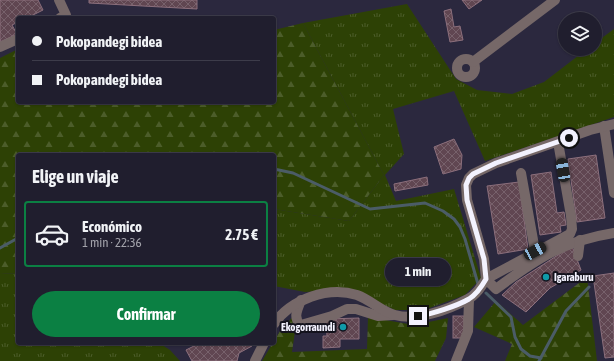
<!DOCTYPE html>
<html lang="es">
<head>
<meta charset="utf-8">
<style>
	:root { --surface:#201e2e; --page:#2d2b3a; --text:#f1f3f6; --muted:#a2a2aa; --line:#3d3c4a; --accent:#0b8043 }
	body { margin:0; font-family:"Asap Condensed",sans-serif; background:var(--page); color:var(--text); height:100vh; display:flex; flex-direction:column; font-size:15px; white-space:nowrap }
	* { box-sizing:border-box; margin:0 }
	p { font-size:13px; color:var(--muted) }
	.icon { flex:none; width:22px; height:22px; fill:none; stroke:currentColor; stroke-width:2; stroke-linecap:round; stroke-linejoin:round }
	.map { position:relative; flex:1; overflow:hidden }
	.panel { position:absolute; left:16px; top:153px; width:260px; height:192px; display:flex; flex-direction:column; background:var(--surface); border-radius:4px; box-shadow:0 1px 3px #0004,0 0 0 1px var(--line) }
	.panel>* { flex:none }
	.hud { position:absolute; left:16px; top:16px; width:260px; height:88px; border-radius:4px; box-shadow:0 1px 3px #0004,0 0 0 1px var(--line); display:grid; align-content:center; height:88px; padding:0 16px; background:var(--surface) }
	.fabs { position:absolute; left:558px; top:12px; display:grid; gap:8px }
	.fabs a { display:grid; place-items:center; width:44px; height:44px; border-radius:50%; background:var(--surface); box-shadow:0 1px 3px #0004,0 0 0 1px var(--line); font-size:20px }
	.end { position:absolute; width:18px; height:18px; margin:-9px; border:5px solid #f3f2fe; background:#111; box-shadow:0 0 0 2px #111 }
	.from { border-radius:50% }
	.bubble { position:absolute; height:28px; border-radius:14px; background:var(--surface); box-shadow:0 1px 3px #0004,0 0 0 1px var(--line); font-size:13px; font-weight:700; line-height:28px; text-align:center }
	.car { position:absolute; width:12px; height:24px; margin:-12px -6px; border-radius:5px; box-shadow:0 0 3px 1px #0007; background:linear-gradient(#222 24%,#8ab4d8 0 40%,#222 0 76%,#8ab4d8 0 86%,#222 0) }
	.hud b { display:flex; align-items:center; gap:14px; height:38px; font-size:15px }
	.hud b+b { border-top:1px solid var(--line) }
	.hud i { width:10px; height:10px; background:var(--text) }
	ul { padding:0; list-style:none }
	li { display:flex; align-items:center; gap:12px; height:66px; margin:0 8px 6px; padding:0 8px; border:2px solid var(--line); border-radius:4px }
	li div { flex:1 }
	li b { display:block; font-size:15px }
	li em { font-style:normal; font-weight:700 }
	li.selected { border-color:var(--accent) }
	li>.icon { width:36px; height:36px; stroke-width:1.5 }
	h2 { padding:0 16px; font-size:18px; line-height:48px }
	.button { display:flex; gap:8px; margin-top:auto; padding:8px 16px }
	.button a { flex:1; height:46px; border-radius:24px; background:var(--accent); color:#fff; font-size:16px; font-weight:700; line-height:46px; text-align:center }
	.map>svg:first-child { display:block }
	.grass { fill:url(#grass-tufts) }
	.forest { fill:url(#forest-firs) }
	.lines { fill:none; stroke-linecap:round; stroke-linejoin:round }
	.stream { stroke:#4b5c67; stroke-width:3 }
	.building { fill:url(#building-cross-hatch); stroke:#8c6f7c }
	.minor { stroke:#766868; stroke-width:10 }
	.route { stroke:#f3f2fe; stroke-width:5 }
	.culture-dot { fill:#0f9aa8; stroke:#13121c; stroke-width:1.5 }
	.labels { text-anchor:middle; dominant-baseline:central; stroke-width:4; stroke-linejoin:round; paint-order:stroke }
	.poi-label { font-size:11px; font-weight:bold; fill:#f3f2fe; stroke:#13121c; text-anchor:start }
</style>
</head>
<body>
<div class="map">
<svg width="614" height="361" viewBox="0 0 614 361">
	<defs>
		<pattern id="grass-tufts" width="24" height="20" patternUnits="userSpaceOnUse"><rect width="24" height="20" fill="#2d4105"/><path d="M3 7l-1-3M5 7V3M7 7l1-3M15 17l-1-3M17 17v-4M19 17l1-3" fill="none" stroke="#4c5d2a"/></pattern>
		<pattern id="forest-firs" width="22" height="20" patternUnits="userSpaceOnUse"><rect width="22" height="20" fill="#2d4105"/><path d="M5 1l3.5 6h-7zM16 11l3.5 6h-7z" fill="#4c5d2a"/></pattern>
		<pattern id="building-cross-hatch" width="8" height="8" patternUnits="userSpaceOnUse"><rect width="8" height="8" fill="#604651"/><path d="M0 0l8 8M0 8l8-8" fill="none" stroke="#77616b"/></pattern>
	</defs>
	<rect width="100%" height="100%" fill="#2b283e"/>
	<g class="grass">
		<path d="M407 4 456 79 477 90 512 94 544 82 587 49H595V43L614 29V117L485 161 454 91 393 109 404 154 385 175 396 201 454 189 481 278 465 295 424 310H395L349 289 305 292 274 286V209L349 221 384 175 303 23Z"/>
		<path d="M18 273V343H159L170 350 180 361H0V274Z"/>
	</g>
	<g class="forest">
		<path d="M303 23 384 175 349 221 274 209V155H18V273L0 274V58L18 49V102H274V30Z"/>
		<path d="M587 277 597 361H505L512 344 474 327 496 301 523 325Z"/>
		<path d="M298 311 292 352 367 349 368 317 414 325 448 318 446 338 435 361H262L280 331Z"/>
	</g>
	<g class="lines">
		<g class="stream">
			<path d="M274 169 293 173 370 209 425 203 443 211 454 219 460 227 465 239 478 284"/>
			<path d="M0 248 18 238"/>
			<path d="M486 293 511 317 515 337 521 349 530 356 541 358"/>
			<path d="M539 361 566 311 589 287"/>
		</g>
	</g>
	<g class="building">
		<path d="M0 0H38L43 10 27 18H18V22L12 25 17 34 0 42Z"/>
		<path d="M89 0H197V9L89 3Z"/>
		<path d="M462 0H482L469 9Z"/>
		<path d="M451 9 454 27 460 26 463 40 450 42 444 11Z"/>
		<path d="M454 139 462 155 461 169 443 174 434 147Z"/>
		<path d="M596 155 605 218 577 222 568 159Z"/>
		<path d="M551 172 557 213 564 212 566 225 560 226 561 232 540 235 531 175Z"/>
		<path d="M427 177 428 185 395 191 394 184Z"/>
		<path d="M519 182 528 249 498 254 487 186Z"/>
		<path d="M572 246 581 270 550 288 526 312 502 295 516 282Z"/>
		<path d="M614 273V357L605 358 593 276Z"/>
		<rect x="453" y="316" width="11" height="22"/>
		<path d="M359 318V339H340V347L323 348V336H327L326 319Z"/>
		<path d="M200 343H251L252 346 239 353 237 361H192L186 350Z"/>
	</g>
	<g class="lines">
		<g class="minor">
			<path d="M59 0 66 15 60 18"/>
			<path d="M0 47 18 39"/>
			<circle cx="466" cy="68" r="9"/>
			<path d="M473 62 555 0"/>
			<path d="M604 126 614 193"/>
			<path d="M558 142 571 216 572 229 570 234 486 279 496 289C536 259 563 241 614 233"/>
			<path d="M521 173 535 251"/>
			<path d="M578 256 580 240"/>
			<path d="M301 300C298 309 292 318 301 325L332 316 347 309H356L378 316 393 315"/>
			<path d="M274 324C291 299 328 286 357 295 371 300 382 312 395 315 417 321 448 310 468 299 476 295 481 287 486 279L484 259 467 200 466 185 469 178 473 174 496 163 590 130 614 124"/>
			<path d="M255 361 264 343"/>
			<path d="M456 361 468 331 469 299"/>
		</g>
	</g>
	<g class="lines">
		<path class="route" d="M418 316C432 314 457 306 469 299 477 294 482 286 486 279L484 259 467 200 466 185 469 178 473 174 496 163 569 138"/>
	</g>
	<g class="culture-dot">
		<circle cx="546" cy="277" r="4"/>
		<circle cx="343" cy="327" r="4"/>
	</g>
	<g class="labels">
		<g class="poi-label">
			<text x="554" y="277">Igaraburu</text>
			<text x="335" y="327" text-anchor="end">Ekogorraundi</text>
		</g>
	</g>
</svg>
<div class="fabs">
<a><svg class="icon" aria-label="layers" viewBox="0 0 24 24"><path d="M12 4l9 5-9 5-9-5zM3 14l9 5 9-5"/></svg></a>
</div>
<i class="end from" style="left:569px;top:138px"></i>
<i class="end" style="left:418px;top:316px"></i>
<div class="bubble" style="left:385px;top:258px;width:66px">1 min</div>
<i class="car" style="left:563px;top:170px;rotate:350deg"></i>
<i class="car" style="left:535px;top:251px;rotate:62deg"></i>
<div class="hud">
<b><i class="from"></i>Pokopandegi bidea</b>
<b><i></i>Pokopandegi bidea</b>
</div>
<section class="panel">
<h2>Elige un viaje</h2>
<ul>
<li class="selected"><svg class="icon" aria-label="car" viewBox="0 0 24 24"><path d="M5 17H2v-5l4-1 3-4h7l3 4 3 1v5h-3M9 17h6M6 11h13"/><circle cx="7" cy="17" r="2"/><circle cx="17" cy="17" r="2"/></svg><div><b>Económico</b><p>1 min · 22:36</p></div><em>2.75 €</em></li>
</ul>
<div class="button"><a>Confirmar</a></div>
</section>
</div>
</body>
</html>
